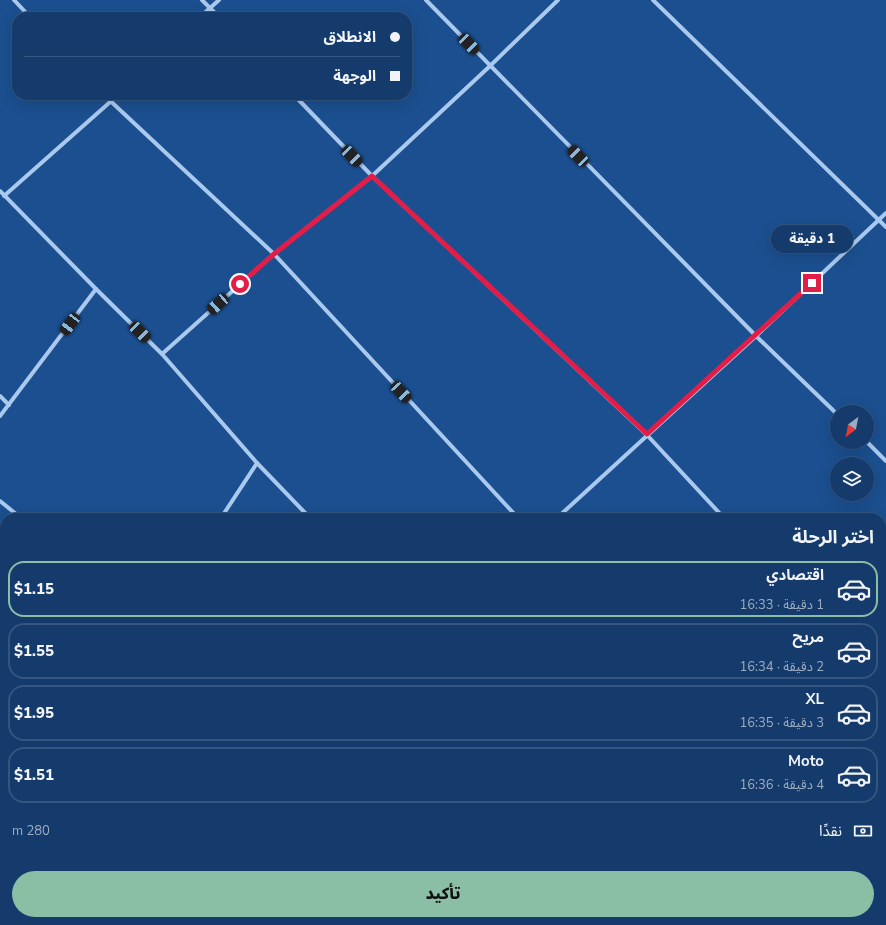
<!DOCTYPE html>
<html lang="ar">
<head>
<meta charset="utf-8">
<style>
	:root { --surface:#143b6b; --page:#214673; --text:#f1f3f6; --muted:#9dadc1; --line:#33557e; --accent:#8abfa5 }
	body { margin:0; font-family:"Nunito Sans","Noto Sans Arabic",sans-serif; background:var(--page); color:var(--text); direction:rtl; height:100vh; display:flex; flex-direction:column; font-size:15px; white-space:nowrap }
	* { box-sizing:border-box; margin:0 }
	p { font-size:13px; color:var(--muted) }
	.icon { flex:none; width:22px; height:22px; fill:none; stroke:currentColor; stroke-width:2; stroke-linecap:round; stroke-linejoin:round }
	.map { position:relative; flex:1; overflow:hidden; direction:ltr }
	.details { position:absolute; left:0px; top:513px; width:886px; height:412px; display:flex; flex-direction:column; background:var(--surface); border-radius:16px 16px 0 0; box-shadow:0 4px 16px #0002,0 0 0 1px var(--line); direction:rtl }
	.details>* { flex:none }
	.banner { position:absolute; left:12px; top:12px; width:400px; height:88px; border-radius:16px; box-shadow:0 4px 16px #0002,0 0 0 1px var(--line); direction:rtl; display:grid; align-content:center; height:88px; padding:0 12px; background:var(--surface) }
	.needle { width:26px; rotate:212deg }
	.fabs { position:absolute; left:830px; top:405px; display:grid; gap:8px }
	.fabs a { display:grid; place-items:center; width:44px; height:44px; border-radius:50%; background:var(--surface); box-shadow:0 4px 16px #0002,0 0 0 1px var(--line); font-size:20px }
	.end { position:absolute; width:18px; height:18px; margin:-9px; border:5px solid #e11d48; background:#fff; box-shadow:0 0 0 2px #fff }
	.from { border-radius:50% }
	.bubble { position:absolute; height:28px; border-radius:14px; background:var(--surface); box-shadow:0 4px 16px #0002,0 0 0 1px var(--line); font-size:13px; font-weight:800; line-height:28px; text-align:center; direction:rtl }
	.car { position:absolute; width:12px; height:24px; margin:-12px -6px; border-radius:5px; box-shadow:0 0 3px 1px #0007; background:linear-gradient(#222 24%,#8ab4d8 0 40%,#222 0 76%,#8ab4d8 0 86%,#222 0) }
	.banner b { display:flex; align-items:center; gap:14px; height:38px; font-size:15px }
	.banner b+b { border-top:1px solid var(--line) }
	.banner i { width:10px; height:10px; background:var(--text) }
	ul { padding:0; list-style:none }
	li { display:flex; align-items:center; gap:12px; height:56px; margin:0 8px 6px; padding:0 4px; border:2px solid var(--line); border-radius:16px }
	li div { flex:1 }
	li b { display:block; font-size:15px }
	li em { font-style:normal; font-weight:800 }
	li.selected { border-color:var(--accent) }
	li>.icon { width:36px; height:36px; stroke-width:1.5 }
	h2 { padding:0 12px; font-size:18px; line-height:48px }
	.pay { display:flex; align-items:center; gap:10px; height:44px; padding:0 12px; font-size:15px }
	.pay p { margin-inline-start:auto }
	.button { display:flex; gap:8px; margin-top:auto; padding:8px 12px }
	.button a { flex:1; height:46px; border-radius:24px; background:var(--accent); color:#111; font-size:16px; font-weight:800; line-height:46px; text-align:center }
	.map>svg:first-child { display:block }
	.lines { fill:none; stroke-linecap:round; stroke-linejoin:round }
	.minor { stroke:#a9c9ee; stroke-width:4 }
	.tertiary { stroke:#a9c9ee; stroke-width:7 }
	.route { stroke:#e11d48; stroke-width:5 }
</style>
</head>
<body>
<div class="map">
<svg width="886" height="925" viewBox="0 0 886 925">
	<rect width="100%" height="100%" fill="#1b4f8f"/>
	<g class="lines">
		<g class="minor">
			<path d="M14 0 30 17"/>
			<path d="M202 0 219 17"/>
			<path d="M426 0 756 336 837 414"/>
			<path d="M653 0 886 227"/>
			<path d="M200 17 219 0"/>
			<path d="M104 95 274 254 518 518"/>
			<path d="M294 95 372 176 647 435 724 518"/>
			<path d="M0 191 96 289 162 354 257 463 310 518"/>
			<path d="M4 196 118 95"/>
			<path d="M162 354 274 254 372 176 490 66 558 0"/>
			<path d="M0 396 9 405"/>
			<path d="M0 416 96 289"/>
			<path d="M867 442 886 461"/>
			<path d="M0 501 21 518"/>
			<path d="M221 518 257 463"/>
			<path d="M557 518 756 336 886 213"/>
			<path d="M0 682 5 686"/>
			<path d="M881 756 886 761"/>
			<path d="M0 828 5 821"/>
			<path d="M0 848 5 853"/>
			<path d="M881 883 886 879"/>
			<path d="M65 920 69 925"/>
			<path d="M324 920 328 925"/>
			<path d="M501 920 506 925"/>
			<path d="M876 920 881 925"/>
			<path d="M193 925 197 920"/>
			<path d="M487 925 492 920"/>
			<path d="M837 925 842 920"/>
		</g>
		<g class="tertiary">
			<path d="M881 554 886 549"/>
			<path d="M687 920 692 925"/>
		</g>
	</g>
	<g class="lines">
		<path class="route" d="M240 284 274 254 372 176 647 434 812 283"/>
	</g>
</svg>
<div class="fabs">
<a><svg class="needle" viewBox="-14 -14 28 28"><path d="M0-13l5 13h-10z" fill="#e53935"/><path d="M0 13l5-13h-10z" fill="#9dadc1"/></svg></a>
<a><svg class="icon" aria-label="layers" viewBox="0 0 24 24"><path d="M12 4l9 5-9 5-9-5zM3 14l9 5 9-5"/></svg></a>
</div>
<i class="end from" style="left:240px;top:284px"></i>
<i class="end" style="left:812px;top:283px"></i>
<div class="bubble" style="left:771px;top:225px;width:82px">1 دقيقة</div>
<i class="car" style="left:469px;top:44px;rotate:136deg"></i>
<i class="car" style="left:352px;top:156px;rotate:136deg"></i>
<i class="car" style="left:578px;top:156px;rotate:316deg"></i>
<i class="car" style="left:218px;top:304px;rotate:228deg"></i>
<i class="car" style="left:70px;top:324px;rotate:217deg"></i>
<i class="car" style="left:140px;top:332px;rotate:134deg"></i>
<i class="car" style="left:401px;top:392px;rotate:137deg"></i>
<div class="banner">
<b><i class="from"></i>الانطلاق</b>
<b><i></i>الوجهة</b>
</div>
<section class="details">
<h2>اختر الرحلة</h2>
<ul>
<li class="selected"><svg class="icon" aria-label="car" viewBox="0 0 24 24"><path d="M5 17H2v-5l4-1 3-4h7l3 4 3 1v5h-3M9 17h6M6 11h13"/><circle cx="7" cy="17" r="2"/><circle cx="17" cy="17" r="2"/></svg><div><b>اقتصادي</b><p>1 دقيقة · 16:33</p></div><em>$1.15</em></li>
<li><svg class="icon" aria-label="car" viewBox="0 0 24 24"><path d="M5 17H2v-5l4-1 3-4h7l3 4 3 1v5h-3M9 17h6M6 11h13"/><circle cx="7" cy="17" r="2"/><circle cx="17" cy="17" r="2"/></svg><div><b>مريح</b><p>2 دقيقة · 16:34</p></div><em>$1.55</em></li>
<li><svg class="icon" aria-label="car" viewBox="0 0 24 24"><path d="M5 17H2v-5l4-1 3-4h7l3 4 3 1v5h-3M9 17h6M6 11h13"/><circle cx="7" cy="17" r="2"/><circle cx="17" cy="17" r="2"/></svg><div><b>XL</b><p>3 دقيقة · 16:35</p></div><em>$1.95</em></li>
<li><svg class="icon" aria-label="car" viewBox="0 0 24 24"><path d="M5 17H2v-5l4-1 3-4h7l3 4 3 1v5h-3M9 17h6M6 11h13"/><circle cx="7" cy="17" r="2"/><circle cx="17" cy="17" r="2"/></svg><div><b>Moto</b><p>4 دقيقة · 16:36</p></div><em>$1.51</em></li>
</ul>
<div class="pay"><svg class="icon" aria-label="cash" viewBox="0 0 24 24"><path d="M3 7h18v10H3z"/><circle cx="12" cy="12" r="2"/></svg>نقدًا<p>280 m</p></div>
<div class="button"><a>تأكيد</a></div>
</section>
</div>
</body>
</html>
